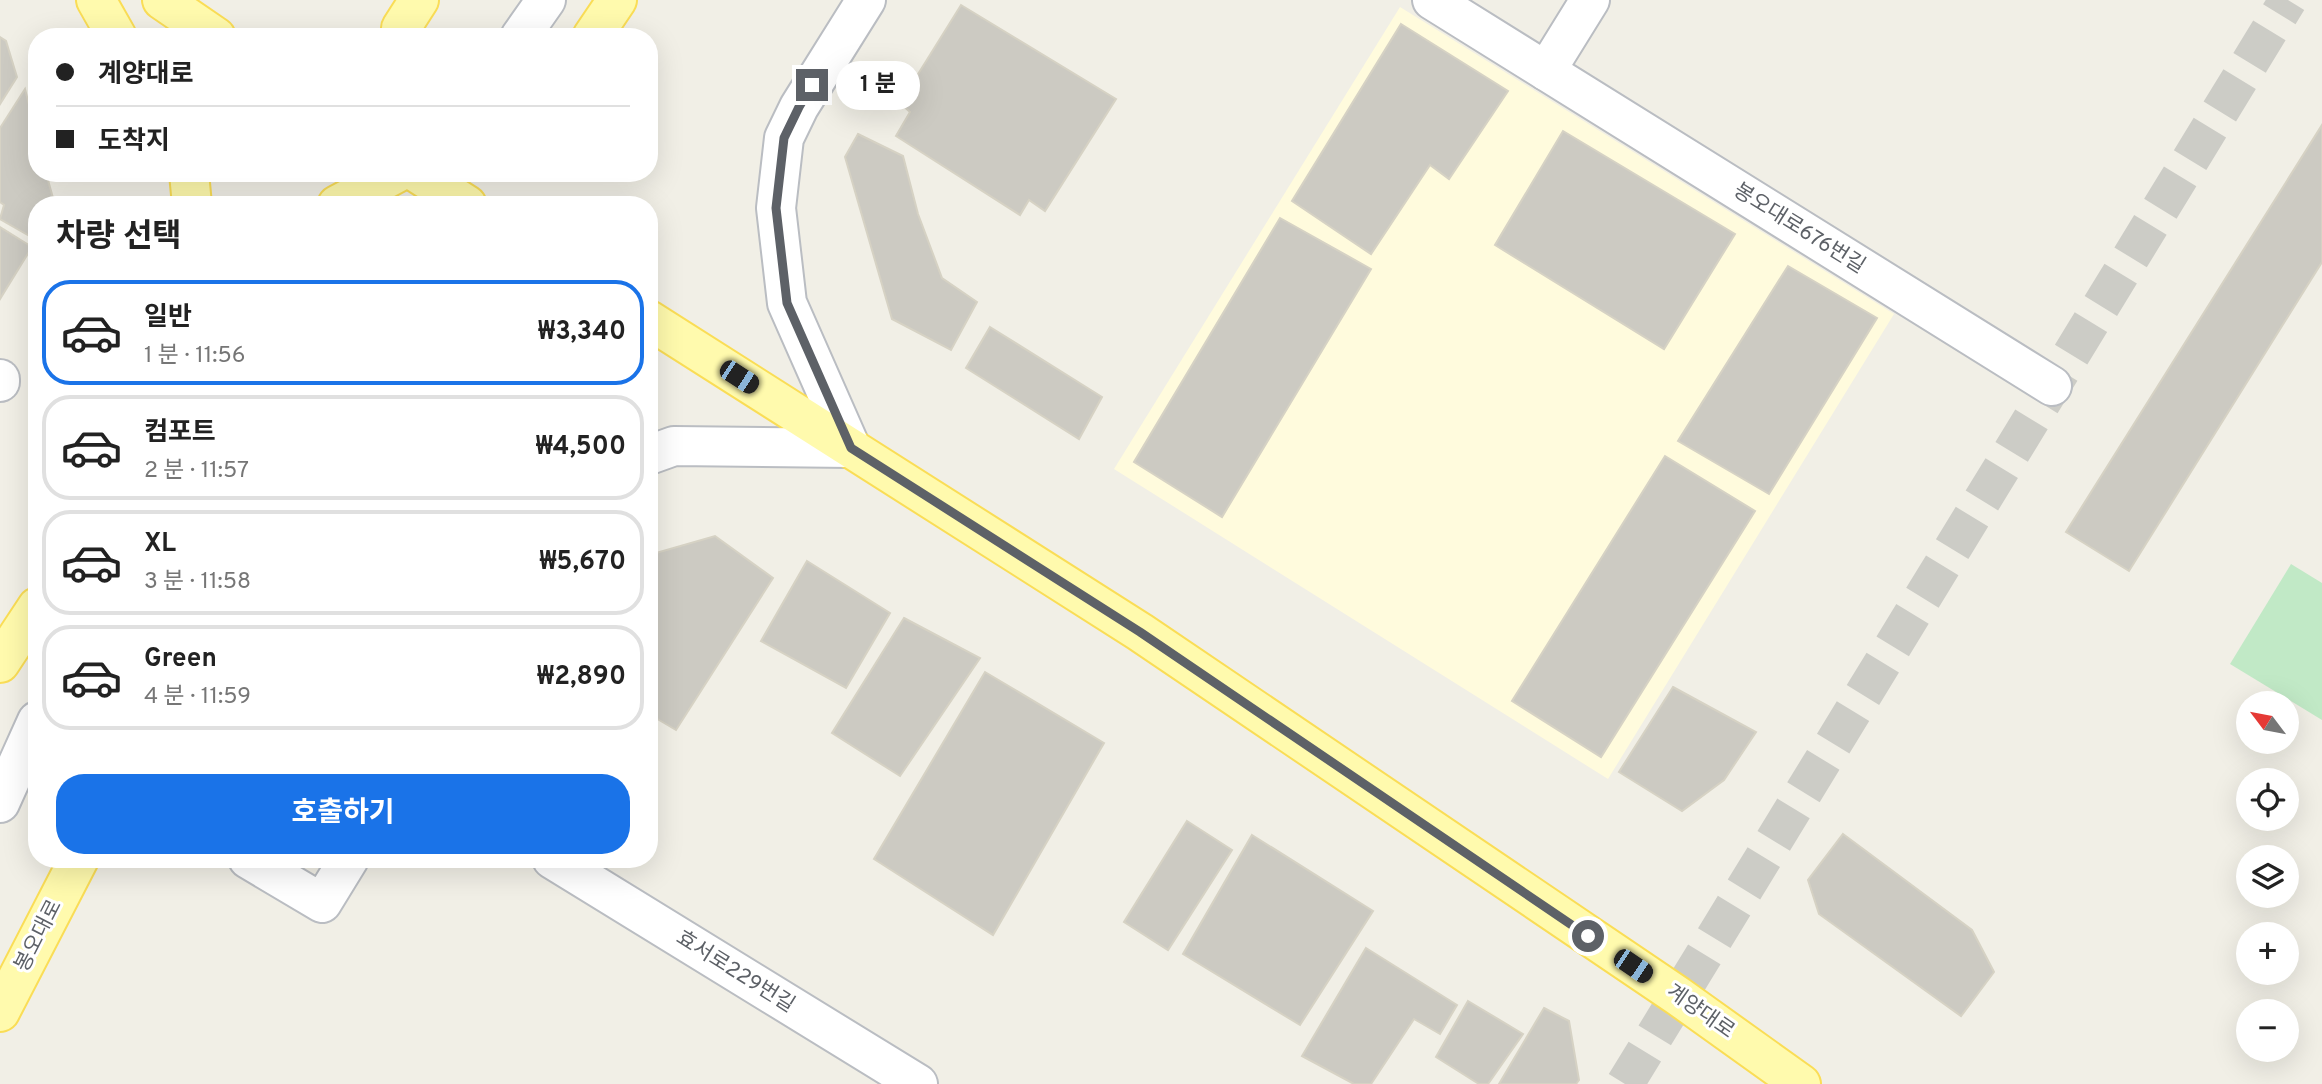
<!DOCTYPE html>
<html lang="ko">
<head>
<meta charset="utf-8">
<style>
	:root { --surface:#fff; --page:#f2f2f2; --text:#222; --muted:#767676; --line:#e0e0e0; --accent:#1a73e8 }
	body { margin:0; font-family:Overpass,"Noto Sans KR",sans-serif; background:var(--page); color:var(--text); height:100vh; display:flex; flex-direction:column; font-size:26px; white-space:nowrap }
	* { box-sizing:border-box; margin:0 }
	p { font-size:23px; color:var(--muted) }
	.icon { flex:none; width:38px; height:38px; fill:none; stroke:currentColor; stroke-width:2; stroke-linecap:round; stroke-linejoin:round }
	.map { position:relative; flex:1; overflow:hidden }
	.drawer { position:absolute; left:28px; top:196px; width:630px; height:672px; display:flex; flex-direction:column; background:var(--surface); border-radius:28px; box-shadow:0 7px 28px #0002 }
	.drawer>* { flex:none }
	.hud { position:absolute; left:28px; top:28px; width:630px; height:154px; border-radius:28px; box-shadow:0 7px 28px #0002; display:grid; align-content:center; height:154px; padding:0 28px; background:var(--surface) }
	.needle { width:46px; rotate:302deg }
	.buttons { position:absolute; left:2236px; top:691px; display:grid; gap:14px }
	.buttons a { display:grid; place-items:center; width:63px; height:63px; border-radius:50%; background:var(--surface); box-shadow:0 7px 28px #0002; font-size:35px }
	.end { position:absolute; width:32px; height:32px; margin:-16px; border:9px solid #5d6167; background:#fff; box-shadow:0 0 0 4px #fff }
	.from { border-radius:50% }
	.bubble { position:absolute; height:49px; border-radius:24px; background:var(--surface); box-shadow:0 7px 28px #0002; font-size:23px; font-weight:700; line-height:49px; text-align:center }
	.car { position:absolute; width:21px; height:42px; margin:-21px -10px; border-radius:9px; box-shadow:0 0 5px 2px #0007; background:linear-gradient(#222 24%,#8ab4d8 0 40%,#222 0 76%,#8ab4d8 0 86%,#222 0) }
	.hud b { display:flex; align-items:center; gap:24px; height:66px; font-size:26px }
	.hud b+b { border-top:2px solid var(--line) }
	.hud i { width:18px; height:18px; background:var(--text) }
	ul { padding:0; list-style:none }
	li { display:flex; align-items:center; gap:21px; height:105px; margin:0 14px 10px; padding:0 14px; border:4px solid var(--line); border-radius:28px }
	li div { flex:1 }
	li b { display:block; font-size:26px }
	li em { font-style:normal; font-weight:700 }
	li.current { border-color:var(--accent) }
	li>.icon { width:63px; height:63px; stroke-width:1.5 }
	h2 { padding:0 28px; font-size:32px; line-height:84px }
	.primary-button { display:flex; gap:14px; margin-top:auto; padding:14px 28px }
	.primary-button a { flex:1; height:80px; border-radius:28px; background:var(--accent); color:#fff; font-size:28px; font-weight:700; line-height:80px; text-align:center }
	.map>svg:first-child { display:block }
	.commercial { fill:#fffbdd }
	.green { fill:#c1e9c6 }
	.building { fill:#cccac2; stroke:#d6d2c4; stroke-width:2 }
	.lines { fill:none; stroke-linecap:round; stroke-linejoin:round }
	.minor-tunnel { stroke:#ccccc6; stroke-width:38; stroke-dasharray:38 19; stroke-linecap:butt }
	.minor-casing { stroke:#babdc2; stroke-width:42 }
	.major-casing { stroke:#fadd56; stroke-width:42 }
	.minor { stroke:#fff; stroke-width:38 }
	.major { stroke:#fffaad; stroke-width:38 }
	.route { stroke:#5d6167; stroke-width:9 }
	.labels { text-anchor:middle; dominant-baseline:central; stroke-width:6; stroke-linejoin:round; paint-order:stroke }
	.street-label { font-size:21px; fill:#5d6167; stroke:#fff }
</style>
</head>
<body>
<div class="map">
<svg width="2322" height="1084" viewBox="0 0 2322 1084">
	<rect width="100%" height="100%" fill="#f1efe6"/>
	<path class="commercial" d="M1400 7 1894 314 1608 779 1114 469Z"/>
	<path class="green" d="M2291 564 2322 583V720L2230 664Z"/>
	<g class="building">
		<path d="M961 5 1116 99 1045 211 1029 200 1020 215 896 136 910 112 900 103Z"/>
		<path d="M1401 24 1508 91 1449 179 1430 165 1371 254 1292 201Z"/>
		<path d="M0 37 6 41 17 77 0 104Z"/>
		<path d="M25 89 37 136V173H46L55 205H37V232L33 238 0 219 4 205 0 202V128Z"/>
		<path d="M2322 125V262L2129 571 2066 532Z"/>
		<path d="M1563 131 1735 234 1664 349 1495 245Z"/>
		<path d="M858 134 903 156 918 214 942 278 977 302 951 350 892 319 845 157Z"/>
		<path d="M1280 218 1371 269 1222 517 1134 462Z"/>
		<path d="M0 227 32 247 0 299Z"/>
		<path d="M1788 266 1877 318 1769 494 1678 441Z"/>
		<path d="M990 327 1102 397 1079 439 966 368Z"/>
		<path d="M1665 456 1755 511 1601 757 1512 701Z"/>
		<path d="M715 536 773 578 676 730 649 714V555Z"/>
		<path d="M807 561 890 613 846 688 761 641Z"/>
		<path d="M904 618 980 658 900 776 832 733Z"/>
		<path d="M985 672 1104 743 993 935 874 859Z"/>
		<path d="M1673 687 1756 732 1724 780 1682 811 1619 772Z"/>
		<path d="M1187 821 1232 850 1168 950 1124 922Z"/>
		<path d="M1843 834 1972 930 1994 972 1961 1016 1819 914 1808 880Z"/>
		<path d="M1252 835 1373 911 1300 1025 1183 954Z"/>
		<path d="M1366 948 1457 1005 1440 1034 1414 1019 1371 1084H1354L1302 1056Z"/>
		<path d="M1468 1001 1523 1034 1488 1084H1479L1436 1057Z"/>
		<path d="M1544 1008 1569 1021 1579 1080 1576 1084H1499Z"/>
	</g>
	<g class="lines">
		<path class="minor-tunnel" d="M1625 1084 2288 0"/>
		<g class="minor-casing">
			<g id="minor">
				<path d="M1432 0 2052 386"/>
				<path d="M520 37 546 0"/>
				<path d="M1546 71 1590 0"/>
				<path d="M0 379V382"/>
				<path d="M649 455 674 446 851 448 787 303 776 208 784 138 799 107 866 0"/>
				<path d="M0 803 37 721"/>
				<path d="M248 859 322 903 349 859"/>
				<path d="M552 859 918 1084"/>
			</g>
		</g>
		<g class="major-casing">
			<g id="major">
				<path d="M96 0 117 37"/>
				<path d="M162 0 216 37"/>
				<path d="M402 37 401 28 419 0"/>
				<path d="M592 37 617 0"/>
				<path d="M189 173 192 205"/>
				<path d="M417 173 467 205"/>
				<path d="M337 205 397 173"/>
				<path d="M649 320 1140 632 1678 996 1801 1084"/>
				<path d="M0 663 37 607"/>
				<path d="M0 1012 79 859"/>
			</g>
		</g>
		<use href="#minor" class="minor"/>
		<use href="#major" class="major"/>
	</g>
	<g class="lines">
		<path class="route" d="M812 85 799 107 784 138 776 208 787 303 851 448 1140 632 1588 936"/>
	</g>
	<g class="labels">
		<g class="street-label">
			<text transform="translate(1799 229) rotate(32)">봉오대로676번길</text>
			<text transform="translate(39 936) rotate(-63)">봉오대로</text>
			<text transform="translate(735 972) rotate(32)">효서로229번길</text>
			<text transform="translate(1700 1012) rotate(35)">계양대로</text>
		</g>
	</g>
</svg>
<div class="buttons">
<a><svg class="needle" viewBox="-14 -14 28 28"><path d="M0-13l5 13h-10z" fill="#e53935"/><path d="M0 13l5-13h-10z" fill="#767676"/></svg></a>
<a><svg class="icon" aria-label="locate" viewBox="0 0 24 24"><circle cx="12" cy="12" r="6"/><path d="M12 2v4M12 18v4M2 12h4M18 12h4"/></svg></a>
<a><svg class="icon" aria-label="layers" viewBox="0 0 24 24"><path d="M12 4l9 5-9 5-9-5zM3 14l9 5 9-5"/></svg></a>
<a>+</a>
<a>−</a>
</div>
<i class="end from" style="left:1588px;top:936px"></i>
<i class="end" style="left:812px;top:85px"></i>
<div class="bubble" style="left:836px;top:61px;width:84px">1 분</div>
<i class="car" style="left:739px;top:377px;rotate:123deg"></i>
<i class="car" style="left:1633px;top:966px;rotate:124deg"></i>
<div class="hud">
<b><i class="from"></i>계양대로</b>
<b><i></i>도착지</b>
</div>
<section class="drawer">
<h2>차량 선택</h2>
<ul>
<li class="current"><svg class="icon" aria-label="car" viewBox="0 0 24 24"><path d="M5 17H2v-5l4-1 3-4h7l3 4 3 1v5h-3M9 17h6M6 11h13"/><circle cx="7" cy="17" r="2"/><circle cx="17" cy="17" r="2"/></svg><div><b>일반</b><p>1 분 · 11:56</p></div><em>₩3,340</em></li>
<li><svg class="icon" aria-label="car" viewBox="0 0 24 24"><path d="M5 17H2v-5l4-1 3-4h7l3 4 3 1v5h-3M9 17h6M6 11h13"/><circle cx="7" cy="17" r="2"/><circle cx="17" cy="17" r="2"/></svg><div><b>컴포트</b><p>2 분 · 11:57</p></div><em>₩4,500</em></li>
<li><svg class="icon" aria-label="car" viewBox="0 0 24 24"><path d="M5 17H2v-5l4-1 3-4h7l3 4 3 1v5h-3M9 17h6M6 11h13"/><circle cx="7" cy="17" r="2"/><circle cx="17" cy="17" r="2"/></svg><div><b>XL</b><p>3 분 · 11:58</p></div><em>₩5,670</em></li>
<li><svg class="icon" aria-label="car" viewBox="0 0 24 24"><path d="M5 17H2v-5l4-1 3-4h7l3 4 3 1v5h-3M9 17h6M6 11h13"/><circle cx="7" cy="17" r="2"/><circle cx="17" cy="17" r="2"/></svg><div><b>Green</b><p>4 분 · 11:59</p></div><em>₩2,890</em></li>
</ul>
<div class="primary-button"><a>호출하기</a></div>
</section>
</div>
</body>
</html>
